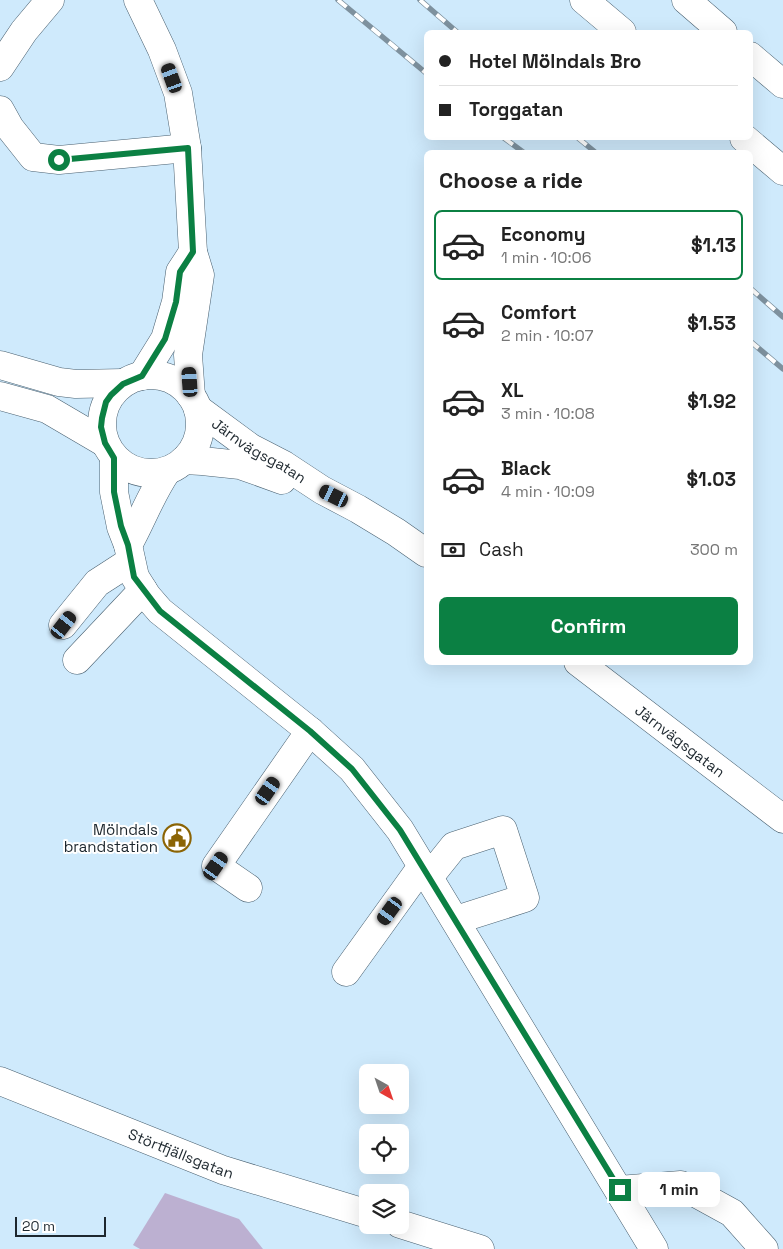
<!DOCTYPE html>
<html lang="en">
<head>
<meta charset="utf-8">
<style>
	:root { --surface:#fff; --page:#f6f6f6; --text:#222; --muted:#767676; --line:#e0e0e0; --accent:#0b8043 }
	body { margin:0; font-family:"Space Grotesk",sans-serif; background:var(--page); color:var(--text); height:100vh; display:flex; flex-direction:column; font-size:19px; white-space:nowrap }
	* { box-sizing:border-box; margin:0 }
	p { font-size:16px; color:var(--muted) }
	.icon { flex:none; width:28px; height:28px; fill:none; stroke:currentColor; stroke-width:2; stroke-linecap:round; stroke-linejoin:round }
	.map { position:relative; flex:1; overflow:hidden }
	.drawer { position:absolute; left:424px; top:150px; width:329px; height:515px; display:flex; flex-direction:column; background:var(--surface); border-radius:8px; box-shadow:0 5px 20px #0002 }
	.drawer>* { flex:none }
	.guide { position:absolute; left:424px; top:30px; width:329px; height:110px; border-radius:8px; box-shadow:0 5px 20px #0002; display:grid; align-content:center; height:110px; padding:0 15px; background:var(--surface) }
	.needle { width:32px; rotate:140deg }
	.buttons { position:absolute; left:359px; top:1064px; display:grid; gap:10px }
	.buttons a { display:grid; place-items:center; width:50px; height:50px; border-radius:8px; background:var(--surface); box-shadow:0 5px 20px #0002; font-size:25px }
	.scale { position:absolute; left:15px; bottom:12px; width:91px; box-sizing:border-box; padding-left:5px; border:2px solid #1d272e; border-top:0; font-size:14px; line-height:18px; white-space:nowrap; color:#1d272e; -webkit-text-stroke:4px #fff; paint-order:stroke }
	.end { position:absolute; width:22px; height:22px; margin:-11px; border:6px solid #0b8043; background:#fff; box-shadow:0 0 0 2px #fff }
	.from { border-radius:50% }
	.bubble { position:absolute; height:35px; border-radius:8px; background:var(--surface); box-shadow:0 5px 20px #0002; font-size:16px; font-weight:600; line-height:35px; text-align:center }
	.car { position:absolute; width:15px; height:30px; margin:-15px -8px; border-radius:6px; box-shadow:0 0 4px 1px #0007; background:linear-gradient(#222 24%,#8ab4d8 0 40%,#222 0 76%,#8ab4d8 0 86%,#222 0) }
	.guide b { display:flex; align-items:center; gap:18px; height:48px; font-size:19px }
	.guide b+b { border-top:1px solid var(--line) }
	.guide i { width:12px; height:12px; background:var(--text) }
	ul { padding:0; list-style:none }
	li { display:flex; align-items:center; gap:15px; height:70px; margin:0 10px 8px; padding:0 5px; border:2px solid transparent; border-radius:8px }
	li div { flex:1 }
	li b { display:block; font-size:19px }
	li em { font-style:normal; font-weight:600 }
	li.on { border-color:var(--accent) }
	li>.icon { width:45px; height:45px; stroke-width:1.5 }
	h2 { padding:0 15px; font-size:22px; line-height:60px }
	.pay { display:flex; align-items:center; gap:12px; height:55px; padding:0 15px; font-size:19px }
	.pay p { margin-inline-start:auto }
	.primary-button { display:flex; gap:10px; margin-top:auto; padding:10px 15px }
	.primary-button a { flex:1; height:58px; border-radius:8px; background:var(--accent); color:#fff; font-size:20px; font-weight:600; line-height:58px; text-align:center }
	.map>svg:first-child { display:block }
	.forest { fill:#bcb0d1 }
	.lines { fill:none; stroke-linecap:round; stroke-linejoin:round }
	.minor-casing { stroke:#496070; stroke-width:29 }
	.highway-casing { stroke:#496070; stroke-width:29 }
	.minor { stroke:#fff; stroke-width:28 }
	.highway { stroke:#fff; stroke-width:28 }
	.rail-casing { stroke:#7e919e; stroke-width:5.5 }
	.rail { stroke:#fff; stroke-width:4; stroke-dasharray:11; stroke-linecap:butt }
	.route { stroke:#0b8043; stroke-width:6 }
	.labels { text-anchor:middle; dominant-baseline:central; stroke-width:4; stroke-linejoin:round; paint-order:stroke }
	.street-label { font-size:15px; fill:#1d272e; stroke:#fff }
	.poi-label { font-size:15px; fill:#1d272e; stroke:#fff; text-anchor:end }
</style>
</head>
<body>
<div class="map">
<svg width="783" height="1249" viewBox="0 0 783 1249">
	<rect width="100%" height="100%" fill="#cfeafc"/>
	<path class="forest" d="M165 1193 239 1219 263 1249H140L133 1245Z"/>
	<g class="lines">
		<g class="minor-casing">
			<g id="minor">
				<path d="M138 0 162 50 178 93 187 148 193 252 200 275 188 355 191 396"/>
				<path d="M0 67 24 31 50 0"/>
				<path d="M0 110 10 128 33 157 59 160 187 148"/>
				<path d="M0 365 59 382 76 384 123 383"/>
				<circle cx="151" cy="424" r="49"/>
				<path d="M142 376 165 339 176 302 180 272 193 252"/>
				<path d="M0 396 47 409 105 443"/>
				<path id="s1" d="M198 409 251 448 284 465 322 490 358 509 396 532 426 553"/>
				<path d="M114 458V492L121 527 128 545 135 577 147 596 160 611 310 731 352 769 400 830 654 1249"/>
				<path d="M184 460 202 461 240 465 282 480"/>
				<path d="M128 545C142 520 151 494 167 471"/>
				<path d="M63 625 97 583 131 561"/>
				<path d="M77 660 143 590"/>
				<path id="s2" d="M578 662 783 819"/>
				<path d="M430 876 454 846 503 830 525 898 456 920"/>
				<path d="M248 888 216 866 310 731"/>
				<path d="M346 972 423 865"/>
				<path id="s3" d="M0 1081 223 1170 368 1214"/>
				<path d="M619 1190 681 1185 732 1213 764 1249"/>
				<path d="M400 1224 480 1249"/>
			</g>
		</g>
		<g class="highway-casing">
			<g id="highway">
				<path d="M584 0 622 32"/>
				<path d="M686 0 723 32"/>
				<path d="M750 56 783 84"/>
				<path d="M744 138 783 171"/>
			</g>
		</g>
		<use href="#minor" class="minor"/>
		<use href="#highway" class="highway"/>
		<g class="rail-casing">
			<g id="rail">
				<path d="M338 0 426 73"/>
				<path d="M420 0 457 32"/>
				<path d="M504 138 523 152"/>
				<path d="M578 138 595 152"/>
				<path d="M750 288 783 317"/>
				<path d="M750 341 783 369"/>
			</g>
		</g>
		<use href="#rail" class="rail"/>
	</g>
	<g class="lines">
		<path class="route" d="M59 160 188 148 193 252 180 272 176 302 165 339 142 376 123 384 111 395 106 402 102 418 101 427 105 443 114 458V492L121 526 128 545 134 577 160 611 310 731 352 769 400 830 620 1190"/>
	</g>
	<defs>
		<g id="civic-ring" transform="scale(1.4375)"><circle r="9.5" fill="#fff" stroke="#8b6405" stroke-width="1.5"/><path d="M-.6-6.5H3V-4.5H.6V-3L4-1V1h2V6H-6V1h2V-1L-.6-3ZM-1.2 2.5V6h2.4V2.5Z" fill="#8b6405"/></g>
	</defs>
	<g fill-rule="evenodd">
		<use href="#civic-ring" x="177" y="838"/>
	</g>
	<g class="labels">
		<g class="street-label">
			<text stroke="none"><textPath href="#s1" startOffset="74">Järnvägsgatan</textPath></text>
			<text stroke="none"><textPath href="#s2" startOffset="129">Järnvägsgatan</textPath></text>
			<text stroke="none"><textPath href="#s3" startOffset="195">Störtfjällsgatan</textPath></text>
		</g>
		<g class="poi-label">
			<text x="158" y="829">Mölndals<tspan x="158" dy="17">brandstation</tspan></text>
		</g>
	</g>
</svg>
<div class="buttons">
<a><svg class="needle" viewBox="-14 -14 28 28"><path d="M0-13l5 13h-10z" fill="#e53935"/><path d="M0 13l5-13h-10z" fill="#767676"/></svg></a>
<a><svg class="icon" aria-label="locate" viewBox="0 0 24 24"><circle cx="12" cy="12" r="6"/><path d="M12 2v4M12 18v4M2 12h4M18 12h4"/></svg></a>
<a><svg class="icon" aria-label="layers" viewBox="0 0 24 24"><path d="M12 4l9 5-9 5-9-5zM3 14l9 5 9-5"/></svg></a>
</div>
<div class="scale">20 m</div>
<i class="end from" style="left:59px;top:160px"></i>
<i class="end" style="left:620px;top:1190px"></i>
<div class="bubble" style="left:638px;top:1172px;width:82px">1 min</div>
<i class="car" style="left:172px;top:78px;rotate:340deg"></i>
<i class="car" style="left:190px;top:382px;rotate:356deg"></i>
<i class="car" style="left:334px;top:496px;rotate:296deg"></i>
<i class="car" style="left:64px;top:625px;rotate:38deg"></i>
<i class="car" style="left:268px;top:791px;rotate:35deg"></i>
<i class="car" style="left:216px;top:866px;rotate:35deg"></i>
<i class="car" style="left:390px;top:911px;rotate:216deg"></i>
<div class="guide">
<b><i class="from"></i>Hotel Mölndals Bro</b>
<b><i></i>Torggatan</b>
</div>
<section class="drawer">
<h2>Choose a ride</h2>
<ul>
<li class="on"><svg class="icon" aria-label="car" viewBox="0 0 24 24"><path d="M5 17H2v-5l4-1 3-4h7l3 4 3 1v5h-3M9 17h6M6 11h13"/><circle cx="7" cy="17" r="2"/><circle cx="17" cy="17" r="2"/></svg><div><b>Economy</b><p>1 min · 10:06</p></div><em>$1.13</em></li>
<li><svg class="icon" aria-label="car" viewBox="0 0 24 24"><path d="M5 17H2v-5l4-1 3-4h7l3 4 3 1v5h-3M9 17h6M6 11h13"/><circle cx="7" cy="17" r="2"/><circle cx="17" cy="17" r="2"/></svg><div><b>Comfort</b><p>2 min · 10:07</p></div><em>$1.53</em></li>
<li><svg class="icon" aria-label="car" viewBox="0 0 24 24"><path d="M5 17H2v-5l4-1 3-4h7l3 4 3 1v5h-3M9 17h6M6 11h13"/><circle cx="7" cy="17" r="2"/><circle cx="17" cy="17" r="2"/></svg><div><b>XL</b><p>3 min · 10:08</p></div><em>$1.92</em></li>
<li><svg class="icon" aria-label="car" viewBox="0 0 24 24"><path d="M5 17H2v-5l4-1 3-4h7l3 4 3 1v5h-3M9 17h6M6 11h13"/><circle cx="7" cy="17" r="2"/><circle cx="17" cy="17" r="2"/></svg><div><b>Black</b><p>4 min · 10:09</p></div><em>$1.03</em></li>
</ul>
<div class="pay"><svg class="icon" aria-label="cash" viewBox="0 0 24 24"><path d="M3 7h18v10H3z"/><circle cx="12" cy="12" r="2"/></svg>Cash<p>300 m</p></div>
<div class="primary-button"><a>Confirm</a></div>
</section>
</div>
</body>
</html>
